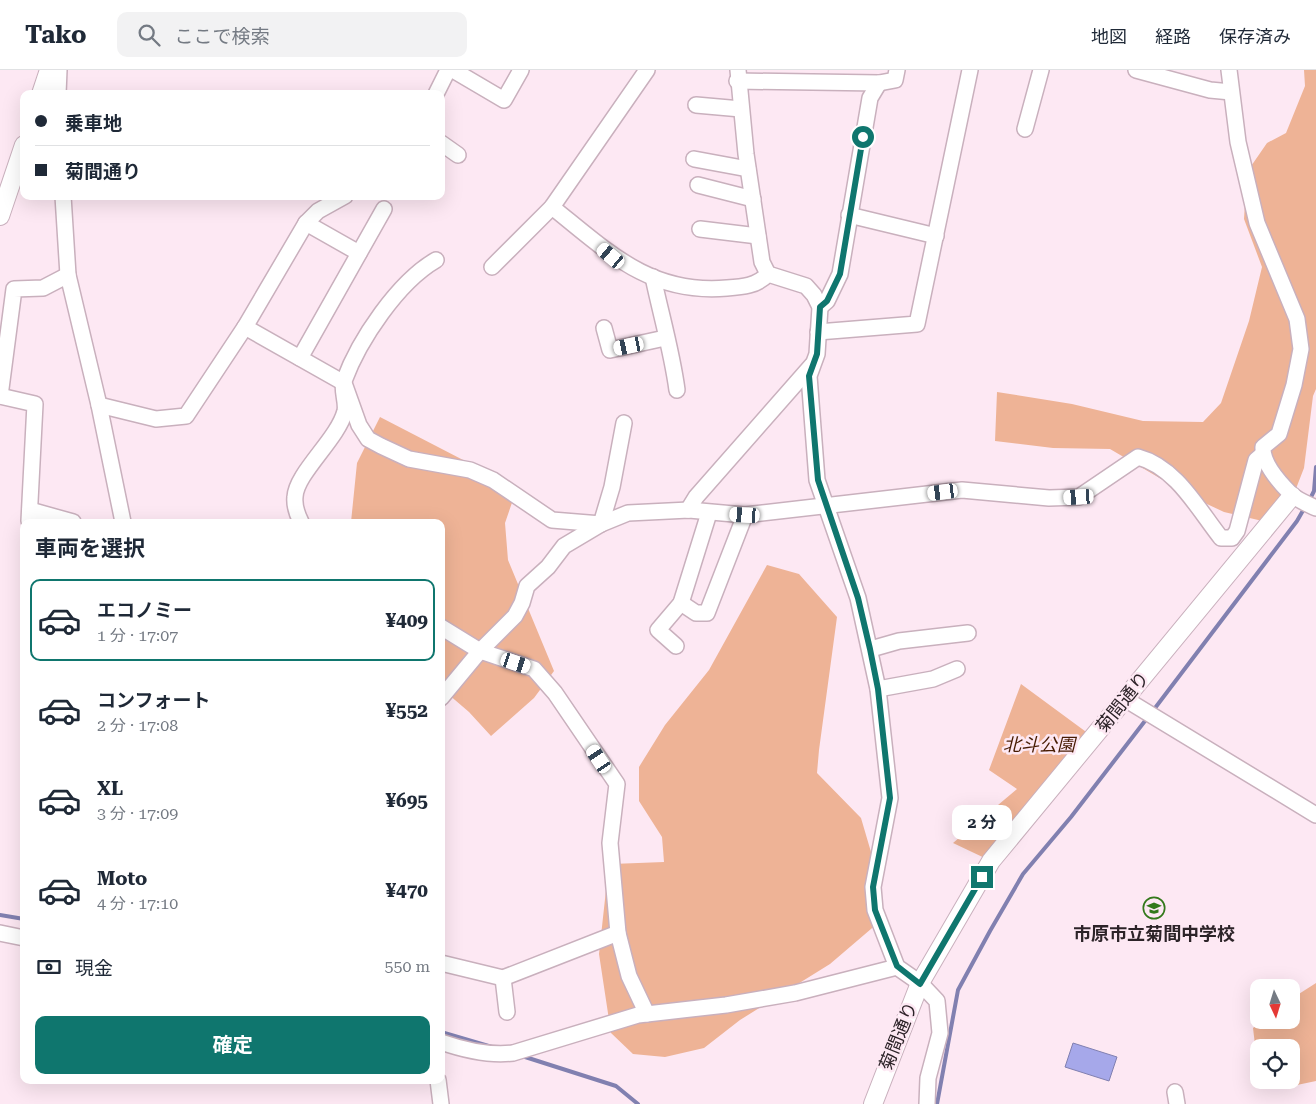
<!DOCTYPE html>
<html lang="ja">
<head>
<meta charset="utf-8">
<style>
	:root { --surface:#fff; --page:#f2f2f3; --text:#1f2937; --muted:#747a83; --line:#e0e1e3; --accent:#0f766e }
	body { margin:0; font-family:"Roboto Serif","Noto Sans JP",serif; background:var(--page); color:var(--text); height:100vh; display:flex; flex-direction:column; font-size:19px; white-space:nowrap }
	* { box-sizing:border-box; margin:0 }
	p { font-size:16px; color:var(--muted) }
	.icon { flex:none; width:28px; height:28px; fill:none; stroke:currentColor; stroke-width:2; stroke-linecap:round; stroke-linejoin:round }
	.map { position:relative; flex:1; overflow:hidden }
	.panel { position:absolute; left:20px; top:449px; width:425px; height:565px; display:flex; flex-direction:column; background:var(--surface); border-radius:10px; box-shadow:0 5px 20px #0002 }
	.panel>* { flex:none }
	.top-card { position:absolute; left:20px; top:20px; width:425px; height:110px; border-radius:10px; box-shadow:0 5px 20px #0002; display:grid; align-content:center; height:110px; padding:0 15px; background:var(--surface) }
	.needle { width:32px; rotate:176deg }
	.fabs { position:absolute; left:1250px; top:909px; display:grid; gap:10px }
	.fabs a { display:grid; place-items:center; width:50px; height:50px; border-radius:10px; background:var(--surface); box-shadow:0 5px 20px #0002; font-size:25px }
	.end { position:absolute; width:22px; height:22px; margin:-11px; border:6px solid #0f766e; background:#fff; box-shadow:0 0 0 2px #fff }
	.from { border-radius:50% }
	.bubble { position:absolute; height:35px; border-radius:10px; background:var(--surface); box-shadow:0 5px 20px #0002; font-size:16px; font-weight:700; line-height:35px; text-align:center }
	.car { position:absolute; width:15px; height:30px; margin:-15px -8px; border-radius:6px; box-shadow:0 0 4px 1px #0007; background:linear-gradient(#fff 24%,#345 0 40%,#fff 0 76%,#345 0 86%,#fff 0) }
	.top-card b { display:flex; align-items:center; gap:18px; height:48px; font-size:19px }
	.top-card b+b { border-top:1px solid var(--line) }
	.top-card i { width:12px; height:12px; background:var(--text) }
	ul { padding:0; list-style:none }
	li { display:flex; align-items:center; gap:15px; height:82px; margin:0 10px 8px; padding:0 5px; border:2px solid transparent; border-radius:10px }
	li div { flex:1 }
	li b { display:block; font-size:19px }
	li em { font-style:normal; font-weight:700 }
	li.selected { border-color:var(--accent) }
	li>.icon { width:45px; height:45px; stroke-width:1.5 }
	h2 { padding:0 15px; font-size:22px; line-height:60px }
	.pay { display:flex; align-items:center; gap:12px; height:55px; padding:0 15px; font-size:19px }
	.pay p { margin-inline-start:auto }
	.cta { display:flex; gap:10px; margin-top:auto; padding:10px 15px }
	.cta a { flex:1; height:58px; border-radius:10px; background:var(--accent); color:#fff; font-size:20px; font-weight:700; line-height:58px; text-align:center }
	header { display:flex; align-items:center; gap:30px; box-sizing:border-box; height:70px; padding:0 25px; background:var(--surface); border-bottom:1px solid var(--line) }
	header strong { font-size:24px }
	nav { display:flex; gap:28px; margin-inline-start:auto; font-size:18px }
	.search { width:350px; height:45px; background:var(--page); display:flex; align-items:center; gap:12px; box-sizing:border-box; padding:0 18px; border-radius:10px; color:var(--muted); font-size:19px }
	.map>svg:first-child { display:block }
	.green { fill:#eeb396 }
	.water { fill:#a6a8ea; stroke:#8180b0 }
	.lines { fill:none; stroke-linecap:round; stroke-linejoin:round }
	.stream { stroke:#8180b0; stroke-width:4 }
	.minor-casing { stroke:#c9b0bd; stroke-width:18 }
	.tertiary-casing { stroke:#c9b0bd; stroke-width:20 }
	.minor { stroke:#fff; stroke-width:15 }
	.tertiary { stroke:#fff; stroke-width:18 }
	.route { stroke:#0f766e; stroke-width:6 }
	.labels { text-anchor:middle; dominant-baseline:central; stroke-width:5; stroke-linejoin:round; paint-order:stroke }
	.street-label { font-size:18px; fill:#2c2328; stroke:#fde8f3 }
	.park-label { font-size:18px; font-style:italic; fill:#461b02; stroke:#fde8f3 }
	.poi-label { font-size:18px; font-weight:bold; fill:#2c2328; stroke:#fde8f3 }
</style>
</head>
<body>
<header>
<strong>Tako</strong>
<div class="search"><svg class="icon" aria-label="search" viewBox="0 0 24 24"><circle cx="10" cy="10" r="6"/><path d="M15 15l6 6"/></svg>ここで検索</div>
<nav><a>地図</a><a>経路</a><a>保存済み</a></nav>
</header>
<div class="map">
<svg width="1316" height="1034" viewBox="0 0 1316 1034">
	<rect width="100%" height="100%" fill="#fde8f3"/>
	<g class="green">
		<path d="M1304 0H1316V319L1313 326 1304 398 1290 434 1271 453 1224 442 1192 427 1110 379 1053 378 995 371 997 322 1072 334 1143 351 1203 352 1221 333 1249 251 1262 197 1244 149 1247 102 1267 73 1286 63 1305 16Z"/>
		<path d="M380 347 517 418 505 453 508 490 554 601 534 628 491 666 469 642 441 618V452H351L357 393Z"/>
		<path d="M767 495 799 504 837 547 819 680 817 703 861 748 881 816 878 853 830 894 740 950 704 978 665 987 633 984 611 963 599 884 606 820 612 794 664 792 662 767 639 731V697L665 655 709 600Z"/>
		<path d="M1021 614 1093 667 991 791 953 773 1017 719 989 700Z"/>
		<path d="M1316 913V1011L1278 1019 1263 1010H1291V978H1259V1008L1253 958 1263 950H1291V929Z"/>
	</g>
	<path class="water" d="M1073 973 1117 987 1109 1011 1065 997Z"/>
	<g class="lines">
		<g class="stream">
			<path d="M1309 431 1314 421 1316 397"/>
			<path d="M1152 642 1297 451 1305 437"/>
			<path d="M0 845 24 849"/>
			<path d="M441 962 492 977"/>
			<path d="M522 986 616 1016 638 1034"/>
			<path d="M937 1034 958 920 990 861 1023 804 1071 747 1148 647"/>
		</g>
		<g class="minor-casing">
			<g id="minor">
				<path d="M453 0 504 30 521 0"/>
				<path d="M738 0 746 84 762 192 768 204 806 216 814 225 820 237 817 284 809 306 817 410 858 528 878 619 890 728 873 817 875 840 897 897 920 913 937 931 940 963 928 1008 927 1034"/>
				<path d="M1136 0 1210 20 1231 22"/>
				<path d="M1229 0 1238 72 1257 153 1297 249 1301 279 1294 315 1279 364 1263 377C1262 393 1280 413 1291 424 1297 430 1308 434 1316 438"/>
				<path d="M737 11 879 13 895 10 897 0"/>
				<path d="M58 24 59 0"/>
				<path d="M436 24 448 0"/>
				<path d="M696 35 741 39"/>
				<path d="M1025 59 1041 0"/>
				<path d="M441 73 458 85"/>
				<path d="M694 89 748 99"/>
				<path d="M698 115 753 129"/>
				<path d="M63 126 68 205 99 335 123 452"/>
				<path d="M552 137C607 181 650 225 727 218 742 217 757 216 768 204"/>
				<path d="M849 145 936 166"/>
				<path d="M306 153 359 183"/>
				<path d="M700 159 758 166"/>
				<path d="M492 197 552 137 647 0"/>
				<path d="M653 207C661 245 672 282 677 320"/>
				<path d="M820 237 827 231 840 204 870 28 879 13"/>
				<path d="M245 257 344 313 359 355 368 369 381 376 409 389 470 400 493 410 552 450 601 454"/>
				<path d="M604 258 610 280 665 268"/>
				<path d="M818 262 917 254 970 0"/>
				<path d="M300 288 384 139"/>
				<path d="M0 326 14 219 43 218 68 205"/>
				<path d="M0 326 35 334 29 451"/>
				<path d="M99 335 156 349 186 346 245 257 306 153 318 141 345 126"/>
				<path d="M30 440 73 452"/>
				<path d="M688 440 696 427 812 295"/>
				<path d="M301 452C297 444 294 436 295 427 296 403 338 369 345 341 347 332 341 320 344 311 359 270 398 212 436 190"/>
				<path d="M601 454 612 417 624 353"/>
				<path d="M681 533 696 543H707L745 445"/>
				<path d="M441 557 480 581 534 599 555 623 617 714 610 773 618 863 629 906 647 944"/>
				<path d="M676 576 658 560 681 533 709 443"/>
				<path d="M871 579 899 571 968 563"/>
				<path d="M878 619 933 609 957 599"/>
				<path d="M441 628 480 581 515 546 522 533 527 516 548 497 564 476 601 454 628 443 689 440 745 445 962 420 1049 428 1079 427 1138 387C1176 397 1198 439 1221 468H1232L1237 461 1256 390 1263 384"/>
				<path d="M1125 629 1316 745"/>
				<path d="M0 863 24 868"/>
				<path d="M441 893 503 908 618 863"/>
				<path d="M503 908 507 942"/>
				<path d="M441 972C464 980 489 986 513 983L638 945 726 935 795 923 897 897"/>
				<path d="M438 1010 441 1034"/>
				<path d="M1175 1022 1177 1034"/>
			</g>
		</g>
		<g class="tertiary-casing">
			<g id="tertiary">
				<path d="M41 24 49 0"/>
				<path d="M0 146 24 75"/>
				<path d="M873 1034 920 913 991 791 1292 426"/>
			</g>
		</g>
		<use href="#minor" class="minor"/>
		<use href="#tertiary" class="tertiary"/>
	</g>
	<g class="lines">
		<path class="route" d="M863 67 840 204 827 231 820 237 817 284 809 306 818 410 858 528 870 579 878 619 890 728 873 817 875 840 897 896 920 914 982 807"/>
	</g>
	<defs>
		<g id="school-ring" transform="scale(1.125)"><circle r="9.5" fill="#fde8f3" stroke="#33791b" stroke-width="1.5"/><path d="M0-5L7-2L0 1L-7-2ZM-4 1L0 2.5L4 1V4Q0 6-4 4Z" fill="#33791b"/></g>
	</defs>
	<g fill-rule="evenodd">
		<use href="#school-ring" x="1154" y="838"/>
	</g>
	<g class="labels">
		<g class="street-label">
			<text transform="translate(1122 632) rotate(-51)">菊間通り</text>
			<text transform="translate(898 966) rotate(-68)">菊間通り</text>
		</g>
		<g class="park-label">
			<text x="1039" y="674">北斗公園</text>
		</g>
		<g class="poi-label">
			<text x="1154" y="863">市原市立菊間中学校</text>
		</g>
	</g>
</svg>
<div class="fabs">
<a><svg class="needle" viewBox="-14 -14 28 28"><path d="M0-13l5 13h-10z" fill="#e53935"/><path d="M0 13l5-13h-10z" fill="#747a83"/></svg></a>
<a><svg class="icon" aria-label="locate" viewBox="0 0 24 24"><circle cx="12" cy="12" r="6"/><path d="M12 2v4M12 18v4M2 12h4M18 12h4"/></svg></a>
</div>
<i class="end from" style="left:863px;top:67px"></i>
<i class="end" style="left:982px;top:807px"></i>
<div class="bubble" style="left:952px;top:735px;width:60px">2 分</div>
<i class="car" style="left:611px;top:186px;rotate:310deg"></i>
<i class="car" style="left:629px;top:276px;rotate:258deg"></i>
<i class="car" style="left:943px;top:422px;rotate:263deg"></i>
<i class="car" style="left:1079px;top:427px;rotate:267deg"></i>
<i class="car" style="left:745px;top:445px;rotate:273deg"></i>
<i class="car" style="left:516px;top:593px;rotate:108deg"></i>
<i class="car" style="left:599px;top:689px;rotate:326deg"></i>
<div class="top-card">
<b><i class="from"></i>乗車地</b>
<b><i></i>菊間通り</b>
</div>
<section class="panel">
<h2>車両を選択</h2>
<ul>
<li class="selected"><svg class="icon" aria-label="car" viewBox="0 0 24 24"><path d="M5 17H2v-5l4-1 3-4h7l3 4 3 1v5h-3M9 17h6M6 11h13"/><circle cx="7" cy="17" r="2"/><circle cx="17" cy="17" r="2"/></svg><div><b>エコノミー</b><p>1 分 · 17:07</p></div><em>¥409</em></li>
<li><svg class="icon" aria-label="car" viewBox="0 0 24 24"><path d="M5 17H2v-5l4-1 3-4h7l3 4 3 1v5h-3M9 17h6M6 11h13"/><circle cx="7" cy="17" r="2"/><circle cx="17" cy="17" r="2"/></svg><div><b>コンフォート</b><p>2 分 · 17:08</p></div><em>¥552</em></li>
<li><svg class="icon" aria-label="car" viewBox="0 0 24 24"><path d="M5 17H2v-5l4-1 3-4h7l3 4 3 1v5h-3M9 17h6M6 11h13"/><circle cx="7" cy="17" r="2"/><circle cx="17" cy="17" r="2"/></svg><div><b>XL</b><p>3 分 · 17:09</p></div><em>¥695</em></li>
<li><svg class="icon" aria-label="car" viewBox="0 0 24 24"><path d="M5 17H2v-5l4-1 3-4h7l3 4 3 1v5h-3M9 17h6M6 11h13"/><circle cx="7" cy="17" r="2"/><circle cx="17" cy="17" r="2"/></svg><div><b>Moto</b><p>4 分 · 17:10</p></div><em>¥470</em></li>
</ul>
<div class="pay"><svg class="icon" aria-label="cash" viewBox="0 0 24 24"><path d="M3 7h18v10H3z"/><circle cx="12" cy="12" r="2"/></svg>現金<p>550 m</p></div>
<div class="cta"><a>確定</a></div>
</section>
</div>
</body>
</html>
